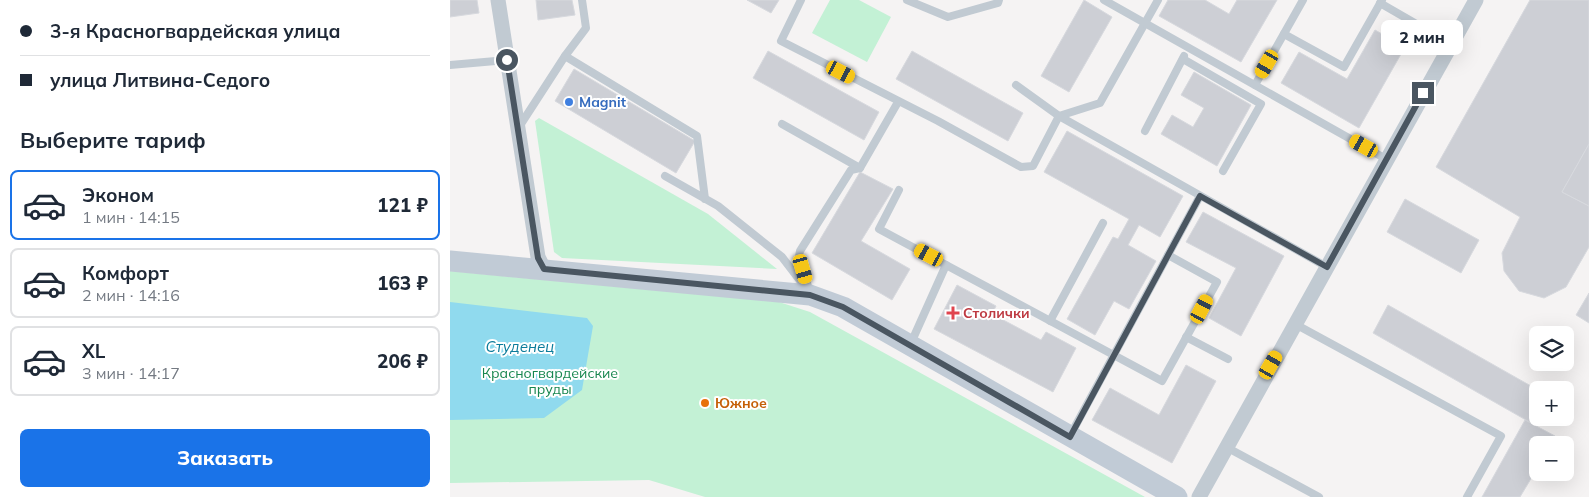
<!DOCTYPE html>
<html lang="ru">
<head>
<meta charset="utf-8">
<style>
	:root { --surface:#fff; --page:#f2f2f3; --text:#1f2937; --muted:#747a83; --line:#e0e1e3; --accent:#1a73e8 }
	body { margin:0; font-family:Mulish,sans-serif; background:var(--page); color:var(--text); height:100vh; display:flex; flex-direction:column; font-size:19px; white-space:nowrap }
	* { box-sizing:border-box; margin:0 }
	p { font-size:16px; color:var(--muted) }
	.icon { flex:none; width:28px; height:28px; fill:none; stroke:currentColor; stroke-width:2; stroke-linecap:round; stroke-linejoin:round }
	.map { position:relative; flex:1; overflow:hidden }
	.drawer { display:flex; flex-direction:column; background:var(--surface); width:450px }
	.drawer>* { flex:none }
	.banner { display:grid; align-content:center; height:110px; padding:0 20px; background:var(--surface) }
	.fabs { position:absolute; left:1079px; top:326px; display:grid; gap:10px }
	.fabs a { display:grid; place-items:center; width:45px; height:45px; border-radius:8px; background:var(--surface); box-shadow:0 5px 20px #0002; font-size:25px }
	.end { position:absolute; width:22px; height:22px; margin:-11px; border:6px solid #4a5661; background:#fff; box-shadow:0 0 0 2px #fff }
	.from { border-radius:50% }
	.bubble { position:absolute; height:35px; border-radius:8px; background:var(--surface); box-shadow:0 5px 20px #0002; font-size:16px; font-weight:800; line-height:35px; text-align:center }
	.car { position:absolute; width:15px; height:30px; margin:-15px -8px; border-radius:6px; box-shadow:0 0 4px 1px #0007; background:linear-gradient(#f5c518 24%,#345 0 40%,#f5c518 0 76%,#345 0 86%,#f5c518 0) }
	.banner b { display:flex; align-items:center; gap:18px; height:48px; font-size:19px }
	.banner b+b { border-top:1px solid var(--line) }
	.banner i { width:12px; height:12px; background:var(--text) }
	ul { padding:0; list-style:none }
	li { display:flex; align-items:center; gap:15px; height:70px; margin:0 10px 8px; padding:0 10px; border:2px solid var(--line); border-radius:8px }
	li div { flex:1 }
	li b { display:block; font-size:19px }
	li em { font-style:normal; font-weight:800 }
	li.on { border-color:var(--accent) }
	li>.icon { width:45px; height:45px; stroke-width:1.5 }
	h2 { padding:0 20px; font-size:22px; line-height:60px }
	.cta { display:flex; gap:10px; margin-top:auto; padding:10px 20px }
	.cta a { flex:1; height:58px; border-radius:8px; background:var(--accent); color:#fff; font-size:20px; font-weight:800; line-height:58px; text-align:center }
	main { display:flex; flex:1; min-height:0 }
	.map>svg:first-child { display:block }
	.green { fill:#c3f1d5 }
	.water { fill:#90daee }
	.building { fill:#cdcfd5; stroke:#d7d9de }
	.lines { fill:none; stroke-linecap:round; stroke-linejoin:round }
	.lane { stroke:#c1cad2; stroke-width:8 }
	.street { stroke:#c1cad2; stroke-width:15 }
	.secondary { stroke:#c1cbd6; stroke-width:21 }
	.route { stroke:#4a5661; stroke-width:6 }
	.shop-dot { fill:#3f7fe0; stroke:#fff; stroke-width:2 }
	.health-dot { fill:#e0444e; stroke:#fff; stroke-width:2 }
	.food-dot { fill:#e8710a; stroke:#fff; stroke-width:2 }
	.labels { text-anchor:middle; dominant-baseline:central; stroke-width:4; stroke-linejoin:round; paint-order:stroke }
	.shop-label { font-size:14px; font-weight:bold; fill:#366cbe; stroke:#fff; text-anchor:start }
	.health-label { font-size:14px; font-weight:bold; fill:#be3a42; stroke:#fff; text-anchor:start }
	.park-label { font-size:14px; fill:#17864f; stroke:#fff }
	.food-label { font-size:14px; font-weight:bold; fill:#c56008; stroke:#fff; text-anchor:start }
	.water-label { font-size:15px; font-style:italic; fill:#0c7c9b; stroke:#fff }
</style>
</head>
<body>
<main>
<section class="drawer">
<div class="banner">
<b><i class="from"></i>3-я Красногвардейская улица</b>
<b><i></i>улица Литвина-Седого</b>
</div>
<h2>Выберите тариф</h2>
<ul>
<li class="on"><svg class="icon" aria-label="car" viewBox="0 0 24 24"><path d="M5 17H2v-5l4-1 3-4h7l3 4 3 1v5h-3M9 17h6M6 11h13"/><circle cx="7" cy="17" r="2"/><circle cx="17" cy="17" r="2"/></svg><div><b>Эконом</b><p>1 мин · 14:15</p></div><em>121 ₽</em></li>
<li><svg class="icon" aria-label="car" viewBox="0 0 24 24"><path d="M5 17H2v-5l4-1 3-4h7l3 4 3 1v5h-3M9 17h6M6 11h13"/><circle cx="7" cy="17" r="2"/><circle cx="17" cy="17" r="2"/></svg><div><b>Комфорт</b><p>2 мин · 14:16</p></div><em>163 ₽</em></li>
<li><svg class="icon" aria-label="car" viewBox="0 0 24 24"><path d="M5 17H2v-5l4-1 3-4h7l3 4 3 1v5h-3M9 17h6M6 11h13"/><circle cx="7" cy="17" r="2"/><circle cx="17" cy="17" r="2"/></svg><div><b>XL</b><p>3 мин · 14:17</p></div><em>206 ₽</em></li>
</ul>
<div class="cta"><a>Заказать</a></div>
</section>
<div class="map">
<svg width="1139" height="497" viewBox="0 0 1139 497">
	<rect width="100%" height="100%" fill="#f5f3f3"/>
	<g class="green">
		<path d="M380 0H409L441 17 417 62 362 33Z"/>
		<path d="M89 118 258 214 327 269 112 258 104 252 85 121Z"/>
		<path d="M0 271 329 302 360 312 695 497H255L199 480 0 483Z"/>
	</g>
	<path class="water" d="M0 302 137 318 143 326 132 390 94 418 0 420Z"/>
	<g class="building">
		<path d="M0 0H27L29 13 0 17Z"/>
		<path d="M86 0H122L125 15 88 20Z"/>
		<path d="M297 0H329L321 13Z"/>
		<path d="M634 0 662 17 619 92 591 76Z"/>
		<path d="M718 0H755L779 14 787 0H827L791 62 709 16Z"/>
		<path d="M1080 0H1139V144L1112 192 1139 206V247L1116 287 1094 298 1069 291 1054 271 1052 253 1070 217 986 167Z"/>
		<path d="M925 30 955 47 909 128 831 83 849 52 897 79Z"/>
		<path d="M318 51 429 112 414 140 303 78Z"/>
		<path d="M462 51 573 113 558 141 446 79Z"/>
		<path d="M124 69 245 141 226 173 105 101Z"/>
		<path d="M744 72 801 105 767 166 711 134 722 115 743 127 754 108 731 95Z"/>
		<path d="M617 131 733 196 710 237 689 225 678 245 706 261 679 309 664 301 645 335 617 319 663 237 668 239 679 219 594 172Z"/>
		<path d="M1139 144V206L1112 192Z"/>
		<path d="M410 172 443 189 411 241 460 269 442 300 362 253Z"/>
		<path d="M955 199 1029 240 1011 273 937 232Z"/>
		<path d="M753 212 834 256 791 336 759 318 786 268 736 242Z"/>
		<path d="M507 285 546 306 542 314 591 340 596 332 626 348 603 392 484 329Z"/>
		<path d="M1139 293V323L1126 315Z"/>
		<path d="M938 305 1088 390V415L1083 424 923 333Z"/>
		<path d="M736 365 766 381 722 463 642 420 660 388 709 415Z"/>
		<path d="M1075 420 1105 436 1100 445H1088V467L1070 497H1032Z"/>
	</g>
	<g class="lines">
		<g class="lane">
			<path d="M351 0 331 41 488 121 571 167 583 166 609 116 650 103 708 0"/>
			<path d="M457 0 498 17 548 3 549 0"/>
			<path d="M654 0 936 159"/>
			<path d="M930 3 1001 44"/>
			<path d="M834 34 894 67 932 0"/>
			<path d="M115 56 247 136 255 199"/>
			<path d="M733 59 811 104 773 171"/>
			<path d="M0 65 57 60"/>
			<path d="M566 85 609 116 877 267"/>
			<path d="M805 85 853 0"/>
			<path d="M332 124 410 168"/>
			<path d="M69 127 115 56 136 28 132 0"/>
			<path d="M695 131 734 56"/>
			<path d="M215 176 268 206 332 257 358 291"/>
			<path d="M449 190 429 229 712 381 767 282 718 255"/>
			<path d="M360 293 349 256 350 251 401 170 410 168 448 102"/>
			<path d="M600 321 653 223"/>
			<path d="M845 324 1051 436 1017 497"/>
			<path d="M736 337 778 359"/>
			<path d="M461 343 496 265"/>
			<path d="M621 434 750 196"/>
			<path d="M776 447 869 497"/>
		</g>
		<g class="street">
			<path d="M48 0 88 257 94 269"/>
			<path d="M749 497 1026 0"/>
		</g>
		<path class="secondary" d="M0 261 360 295 393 307 727 497"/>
	</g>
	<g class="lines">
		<path class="route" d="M57 60 88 258 94 269 360 295 393 307 620 437 750 196 877 267 973 93"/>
	</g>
	<circle class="shop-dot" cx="119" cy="102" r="5"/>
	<path class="health-dot" d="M500.5 305.5h5v5h5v5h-5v5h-5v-5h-5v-5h5z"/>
	<circle class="food-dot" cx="255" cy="403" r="5"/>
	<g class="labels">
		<g class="shop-label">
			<text x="129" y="102">Magnit</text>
		</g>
		<g class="health-label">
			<text x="513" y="313">Столички</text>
		</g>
		<g class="park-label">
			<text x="100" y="373">Красногвардейские<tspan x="100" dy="16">пруды</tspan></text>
		</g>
		<g class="food-label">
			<text x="265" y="403">Южное</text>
		</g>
		<g class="water-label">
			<text x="70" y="346">Студенец</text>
		</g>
	</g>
</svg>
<div class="fabs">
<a><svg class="icon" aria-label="layers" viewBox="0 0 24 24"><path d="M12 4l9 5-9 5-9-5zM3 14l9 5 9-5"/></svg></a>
<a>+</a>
<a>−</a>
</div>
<i class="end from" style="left:57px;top:60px"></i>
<i class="end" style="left:973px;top:93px"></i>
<div class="bubble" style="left:931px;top:20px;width:82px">2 мин</div>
<i class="car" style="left:817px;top:64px;rotate:210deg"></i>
<i class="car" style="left:391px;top:72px;rotate:117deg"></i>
<i class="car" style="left:914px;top:146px;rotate:299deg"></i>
<i class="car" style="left:479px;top:255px;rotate:298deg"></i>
<i class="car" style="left:353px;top:269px;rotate:164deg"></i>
<i class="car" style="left:752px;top:309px;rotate:28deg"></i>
<i class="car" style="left:821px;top:365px;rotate:30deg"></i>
</div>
</main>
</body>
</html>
